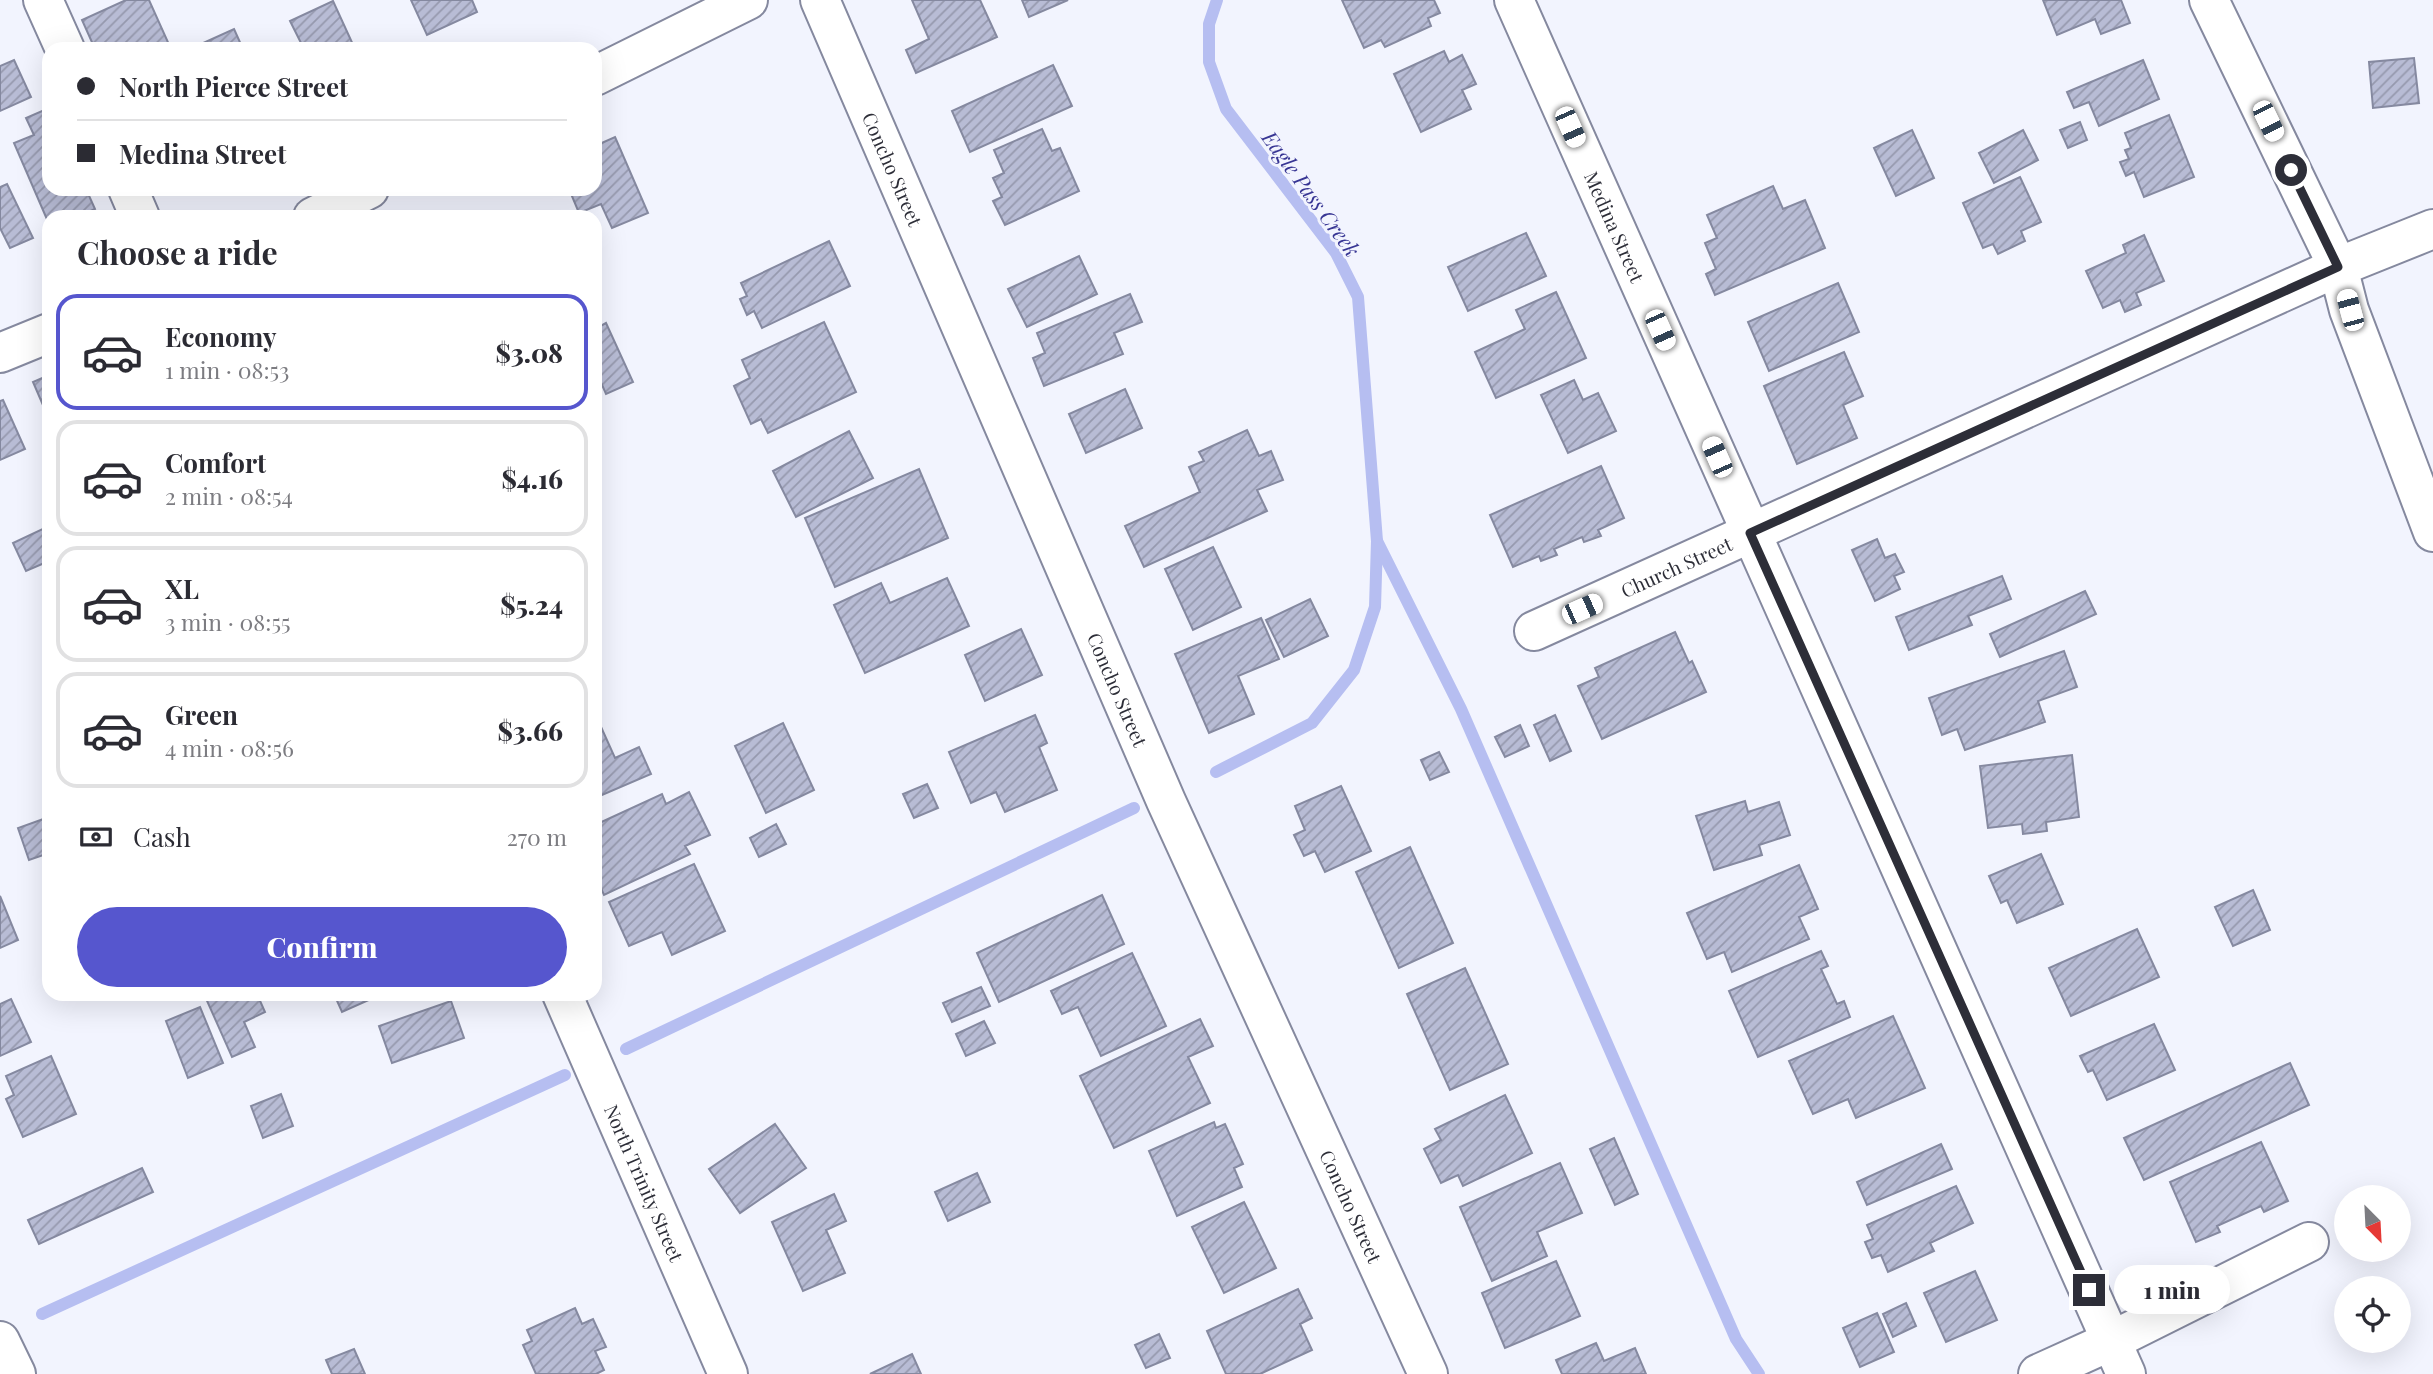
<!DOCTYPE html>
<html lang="en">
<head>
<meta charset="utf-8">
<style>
	:root { --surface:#fff; --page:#f2f2f3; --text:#2b2b33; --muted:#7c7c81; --line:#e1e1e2; --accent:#5656ce }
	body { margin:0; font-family:"Playfair Display",serif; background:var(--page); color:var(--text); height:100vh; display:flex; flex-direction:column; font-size:26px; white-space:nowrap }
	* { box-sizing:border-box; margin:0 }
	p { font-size:23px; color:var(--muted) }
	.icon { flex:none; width:38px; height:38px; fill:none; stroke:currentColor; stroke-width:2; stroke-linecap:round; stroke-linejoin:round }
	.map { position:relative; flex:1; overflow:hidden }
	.side { position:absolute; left:42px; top:210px; width:560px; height:791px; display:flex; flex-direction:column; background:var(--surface); border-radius:21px; box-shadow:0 7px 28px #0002 }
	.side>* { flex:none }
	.hud { position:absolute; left:42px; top:42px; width:560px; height:154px; border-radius:21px; box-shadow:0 7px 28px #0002; display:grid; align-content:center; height:154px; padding:0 35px; background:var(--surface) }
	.needle { width:46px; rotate:156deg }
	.controls { position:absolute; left:2334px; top:1185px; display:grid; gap:14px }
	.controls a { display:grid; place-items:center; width:77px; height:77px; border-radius:50%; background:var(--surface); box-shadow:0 7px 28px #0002; font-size:35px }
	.end { position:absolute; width:32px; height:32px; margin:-16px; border:9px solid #2d2e38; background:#fff; box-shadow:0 0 0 4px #fff }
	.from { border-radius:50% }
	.bubble { position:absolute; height:49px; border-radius:24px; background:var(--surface); box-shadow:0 7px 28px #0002; font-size:23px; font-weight:800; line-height:49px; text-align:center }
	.car { position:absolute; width:21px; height:42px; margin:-21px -10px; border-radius:9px; box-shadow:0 0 5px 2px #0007; background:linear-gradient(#fff 24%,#345 0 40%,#fff 0 76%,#345 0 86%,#fff 0) }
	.hud b { display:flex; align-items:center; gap:24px; height:66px; font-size:26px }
	.hud b+b { border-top:2px solid var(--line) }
	.hud i { width:18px; height:18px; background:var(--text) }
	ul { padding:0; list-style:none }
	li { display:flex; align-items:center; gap:21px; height:116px; margin:0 14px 10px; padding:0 21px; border:4px solid var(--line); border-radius:21px }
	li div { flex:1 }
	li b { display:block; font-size:26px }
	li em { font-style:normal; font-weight:800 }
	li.active { border-color:var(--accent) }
	li>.icon { width:63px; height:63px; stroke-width:1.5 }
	h2 { padding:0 35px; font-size:32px; line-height:84px }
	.pay { display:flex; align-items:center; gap:18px; height:77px; padding:0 35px; font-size:26px }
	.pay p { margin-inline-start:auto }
	.cta { display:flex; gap:14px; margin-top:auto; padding:14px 35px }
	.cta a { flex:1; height:80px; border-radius:42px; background:var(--accent); color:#fff; font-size:28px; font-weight:800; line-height:80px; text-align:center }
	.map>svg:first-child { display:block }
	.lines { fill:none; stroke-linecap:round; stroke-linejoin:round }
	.stream { stroke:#b6bef1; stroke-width:12 }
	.building { fill:url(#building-hatch); stroke:#8589a0; stroke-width:2 }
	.minor-casing { stroke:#85899f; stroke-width:42 }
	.minor { stroke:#fff; stroke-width:38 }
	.route { stroke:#2d2e38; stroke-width:9 }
	.labels { text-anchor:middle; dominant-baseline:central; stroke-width:6; stroke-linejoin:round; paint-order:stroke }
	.street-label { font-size:19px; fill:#2d2e38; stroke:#f2f4fe }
	.water-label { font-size:21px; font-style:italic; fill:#383694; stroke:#f2f4fe }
</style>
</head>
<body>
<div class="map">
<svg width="2433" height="1374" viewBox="0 0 2433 1374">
	<defs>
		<pattern id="building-hatch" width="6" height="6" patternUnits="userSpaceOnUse" patternTransform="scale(1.75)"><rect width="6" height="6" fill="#b8bcd5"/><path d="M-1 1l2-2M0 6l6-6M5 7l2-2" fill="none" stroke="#9699ae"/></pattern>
	</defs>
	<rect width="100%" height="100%" fill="#f2f4fe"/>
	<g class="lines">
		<g class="stream">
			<path d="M1377 541 1461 709 1736 1339 1759 1374"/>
			<path d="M1216 772 1312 723 1354 670 1375 607 1377 541 1358 297 1336 253 1226 109 1209 62V24L1217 0"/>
			<path d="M626 1049 1134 808"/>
			<path d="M42 1314 565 1075"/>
		</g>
	</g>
	<g class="building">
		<path d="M126 0H149L171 49H95L82 20Z"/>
		<path d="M411 0H472L477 12 427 35Z"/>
		<path d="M912 0H980L997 37 916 73 906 50 929 39Z"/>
		<path d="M1022 0H1068L1029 17Z"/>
		<path d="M1342 0H1434L1440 13 1428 18 1431 26 1385 47 1381 40 1364 48Z"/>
		<path d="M2043 0H2121L2130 23 2101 34 2095 19 2057 35Z"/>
		<path d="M333 1 355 49H304L290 21Z"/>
		<path d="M234 29 243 49H190Z"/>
		<path d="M1444 51 1449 62 1462 55 1476 84 1462 90 1471 109 1421 132 1394 74Z"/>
		<path d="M2414 58 2419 103 2373 108 2369 62Z"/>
		<path d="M14 60 31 97 0 111V66Z"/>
		<path d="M2143 60 2159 99 2099 126 2089 102 2074 108 2067 92Z"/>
		<path d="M1053 65 1072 106 970 152 952 111Z"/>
		<path d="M49 108V189H86L95 209 77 217H49V224L14 143 34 135 26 118Z"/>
		<path d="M2169 115 2194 177 2144 197 2134 172 2126 176 2120 162 2129 159 2125 150 2131 148 2125 133Z"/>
		<path d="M2080 122 2087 140 2068 148 2060 130Z"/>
		<path d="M1042 129 1052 151 1060 148 1079 191 1005 225 993 201 1002 197 993 178 1004 173 994 150Z"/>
		<path d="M1912 130 1934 178 1896 196 1874 148Z"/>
		<path d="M2023 130 2038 160 1994 183 1979 153Z"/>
		<path d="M615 137 648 213 612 228 601 204 579 213 569 189H595V146Z"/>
		<path d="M2020 177 2041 222 2021 231 2025 241 1998 254 1993 244 1983 248 1963 203Z"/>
		<path d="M7 184 33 238 10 248 0 228V187Z"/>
		<path d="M1773 186 1783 209 1805 200 1825 248 1715 295 1706 274 1716 269 1705 243 1717 238 1707 215Z"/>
		<path d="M1526 233 1546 276 1468 311 1448 267Z"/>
		<path d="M2144 235 2164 281 2136 293 2141 305 2125 312 2120 300 2103 308 2086 271 2126 253 2123 245Z"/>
		<path d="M829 241 850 286 762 328 754 311 747 315 740 299 747 296 741 283Z"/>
		<path d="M1079 256 1097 294 1027 327 1008 289Z"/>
		<path d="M1838 283 1859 332 1769 371 1748 322Z"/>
		<path d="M1556 292 1586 358 1496 398 1475 352 1525 329 1516 310Z"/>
		<path d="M1130 294 1142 322 1114 333 1123 354 1044 386 1033 358 1045 353 1037 333Z"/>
		<path d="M824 322 856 392 768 433 761 419 751 424 734 386 750 378 742 360Z"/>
		<path d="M606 323 633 382 606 394 595 369V329Z"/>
		<path d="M1844 352 1863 396 1843 405 1857 438 1797 464 1764 386Z"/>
		<path d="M49 375V419L33 382Z"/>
		<path d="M1574 380 1583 400 1598 393 1616 431 1568 453 1541 395Z"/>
		<path d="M1125 389 1142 428 1086 453 1069 414Z"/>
		<path d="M3 400 25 449 0 460V401Z"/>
		<path d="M1247 430 1259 456 1271 451 1283 480 1257 490 1267 511 1144 567 1125 526 1200 492 1189 467 1204 461 1199 452Z"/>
		<path d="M849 431 873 478 796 517 773 471Z"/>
		<path d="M1601 466 1624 518 1598 530 1601 536 1584 542 1582 537 1554 549 1557 555 1541 561 1539 556 1513 567 1490 515Z"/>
		<path d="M919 469 948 538 835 587 805 518Z"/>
		<path d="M49 526V561L26 571 13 543Z"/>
		<path d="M1877 539 1885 558 1895 554 1904 572 1894 576 1900 589 1875 601 1852 550Z"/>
		<path d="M1213 547 1241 607 1193 630 1165 569Z"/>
		<path d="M2002 576 2011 599 1968 616 1972 625 1909 650 1896 617Z"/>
		<path d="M947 578 969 626 865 673 834 605 881 583 890 603Z"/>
		<path d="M2085 591 2096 614 2000 657 1990 634Z"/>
		<path d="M1310 599 1328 636 1284 657 1266 620Z"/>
		<path d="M1261 618 1279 659 1238 676 1254 714 1209 733 1175 654Z"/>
		<path d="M1021 629 1042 675 985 701 965 655Z"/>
		<path d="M1675 632 1689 663 1692 661 1706 692 1602 739 1578 686 1599 677 1595 668Z"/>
		<path d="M2064 651 2077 687 2038 701 2045 722 1965 750 1957 729 1942 735 1929 698Z"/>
		<path d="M1035 715 1047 743 1039 747 1057 790 1005 812 996 792 971 803 949 752Z"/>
		<path d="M1555 715 1571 751 1550 761 1534 725Z"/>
		<path d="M597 718 615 758 639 747 651 774 595 798V719Z"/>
		<path d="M783 723 814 790 766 813 735 746Z"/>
		<path d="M1520 725 1529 746 1505 757 1495 737Z"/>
		<path d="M1439 752 1449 772 1430 780 1421 760Z"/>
		<path d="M2072 755 2079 817 2046 822 2047 831 2023 834 2022 824 1988 828 1980 766Z"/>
		<path d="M927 784 938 808 914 818 903 794Z"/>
		<path d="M1341 786 1371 851 1325 872 1315 851 1304 856 1294 835 1305 830 1295 806Z"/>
		<path d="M689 792 710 835 685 846 690 854 604 895 595 875V825L662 794 666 804Z"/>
		<path d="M1745 801 1748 812 1779 802 1790 835 1759 845 1762 855 1714 870 1696 816Z"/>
		<path d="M49 817V853L29 860 18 828Z"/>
		<path d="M776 824 786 844 759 857 750 838Z"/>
		<path d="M1410 847 1453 943 1399 968 1356 872Z"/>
		<path d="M2041 854 2063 904 2017 923 2007 900 2001 903 1989 876Z"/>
		<path d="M694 864 725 931 672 955 662 932 629 946 609 902Z"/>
		<path d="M1799 865 1818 909 1799 917 1809 939 1732 972 1724 952 1707 959 1687 913Z"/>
		<path d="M2253 890 2270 930 2233 946 2215 907Z"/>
		<path d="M1102 895 1124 944 999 1002 977 953Z"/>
		<path d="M0 896 18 940 0 948Z"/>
		<path d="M2137 929 2159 977 2071 1016 2049 968Z"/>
		<path d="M1821 951 1828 966 1821 969 1837 1004 1844 1001 1850 1017 1758 1057 1729 991Z"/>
		<path d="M1132 953 1166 1026 1101 1056 1078 1007 1062 1014 1051 991Z"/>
		<path d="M1465 968 1508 1064 1450 1090 1407 994Z"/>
		<path d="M981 987 990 1006 952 1022 943 1003Z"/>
		<path d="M204 994H257L265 1012 244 1022 255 1047 232 1057Z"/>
		<path d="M334 994H382L342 1012Z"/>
		<path d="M11 999 31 1042 0 1056V1004Z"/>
		<path d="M451 1001 464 1038 392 1063 379 1026Z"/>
		<path d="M200 1007 223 1063 188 1078 166 1021Z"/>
		<path d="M1893 1016 1925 1088 1856 1118 1848 1099 1813 1114 1789 1061Z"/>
		<path d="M1200 1019 1213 1046 1188 1057 1210 1103 1114 1148 1080 1076Z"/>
		<path d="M984 1021 995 1043 966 1056 956 1034Z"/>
		<path d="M2154 1024 2175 1070 2107 1100 2093 1070 2088 1072 2080 1056Z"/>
		<path d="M51 1056 76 1114 23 1137 6 1099 14 1095 6 1076Z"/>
		<path d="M2290 1063 2309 1105 2144 1180 2124 1138Z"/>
		<path d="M281 1094 293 1126 263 1138 251 1106Z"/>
		<path d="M1505 1095 1532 1153 1463 1186 1458 1175 1441 1183 1424 1149 1441 1140 1435 1129Z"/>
		<path d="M1214 1122 1216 1128 1225 1124 1243 1164 1234 1168 1242 1187 1177 1216 1149 1151Z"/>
		<path d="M775 1124 806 1168 740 1213 709 1169Z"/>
		<path d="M1614 1138 1638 1194 1615 1205 1590 1149Z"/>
		<path d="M2261 1142 2288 1201 2264 1212 2261 1206 2217 1226 2220 1232 2196 1242 2170 1182Z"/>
		<path d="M1941 1144 1952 1169 1867 1205 1857 1182Z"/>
		<path d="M1560 1163 1582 1213 1537 1232 1547 1256 1492 1281 1460 1207Z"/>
		<path d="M142 1168 153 1192 39 1244 28 1220Z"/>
		<path d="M977 1173 990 1202 948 1221 935 1192Z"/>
		<path d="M1956 1186 1973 1223 1930 1243 1934 1251 1888 1272 1881 1255 1872 1258 1865 1242 1873 1239 1867 1225Z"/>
		<path d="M834 1194 846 1221 826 1230 845 1273 803 1291 772 1222Z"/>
		<path d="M1244 1202 1276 1268 1224 1293 1192 1227Z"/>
		<path d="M1556 1261 1580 1316 1505 1348 1482 1293Z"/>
		<path d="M1975 1271 1997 1320 1946 1342 1924 1293Z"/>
		<path d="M1298 1289 1312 1318 1300 1324 1312 1350 1260 1374H1226L1207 1331Z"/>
		<path d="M1906 1303 1916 1326 1893 1337 1883 1314Z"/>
		<path d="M575 1308 582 1324 593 1319 606 1347 595 1351 604 1370 596 1374H536L523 1345 532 1341 527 1330Z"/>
		<path d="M1877 1313 1894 1352 1860 1367 1843 1328Z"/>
		<path d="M1159 1334 1170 1358 1146 1368 1135 1345Z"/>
		<path d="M1596 1343 1604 1361 1635 1348 1646 1374H1562L1556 1360Z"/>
		<path d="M354 1349 365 1374H332L326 1360Z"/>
		<path d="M912 1354 921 1374H870Z"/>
	</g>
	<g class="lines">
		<g class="minor-casing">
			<g id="minor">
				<path d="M43 0 65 49"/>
				<path id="s1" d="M820 0 1166 801 1428 1374"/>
				<path id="s2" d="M1514 0 2126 1374"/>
				<path d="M2209 0 2338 267 2349 310 2433 532"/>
				<path d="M595 76 748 0"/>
				<path d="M128 189 140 217"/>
				<path d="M313 217 369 189"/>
				<path d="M0 353 49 333"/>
				<path id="s3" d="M1534 631 2338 267 2433 229"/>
				<path id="s4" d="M562 994 728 1374"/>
				<path d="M0 1341 16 1374"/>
				<path d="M2038 1374 2111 1341 2309 1242"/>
			</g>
		</g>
		<use href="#minor" class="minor"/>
	</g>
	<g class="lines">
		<path class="route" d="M2089 1290 1750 533 2338 267 2291 170"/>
	</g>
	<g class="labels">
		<g class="street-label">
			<text stroke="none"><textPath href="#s1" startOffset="184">Concho Street</textPath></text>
			<text stroke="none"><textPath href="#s2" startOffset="248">Medina Street</textPath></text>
			<text stroke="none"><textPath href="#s3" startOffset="156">Church Street</textPath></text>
			<text stroke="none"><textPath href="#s1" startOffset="751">Concho Street</textPath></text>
			<text stroke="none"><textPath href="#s4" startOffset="206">North Trinity Street</textPath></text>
			<text stroke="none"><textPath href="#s1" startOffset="1318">Concho Street</textPath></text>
		</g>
		<g class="water-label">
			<text transform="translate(1312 193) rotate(54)">Eagle Pass Creek</text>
		</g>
	</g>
</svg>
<div class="controls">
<a><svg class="needle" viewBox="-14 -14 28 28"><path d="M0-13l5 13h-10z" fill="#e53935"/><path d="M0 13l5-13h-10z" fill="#7c7c81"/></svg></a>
<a><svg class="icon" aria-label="locate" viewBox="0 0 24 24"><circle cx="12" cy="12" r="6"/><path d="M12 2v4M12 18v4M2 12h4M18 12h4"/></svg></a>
</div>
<i class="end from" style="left:2291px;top:170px"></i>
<i class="end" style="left:2089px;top:1290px"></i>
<div class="bubble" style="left:2114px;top:1265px;width:116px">1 min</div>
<i class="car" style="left:2268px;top:121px;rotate:154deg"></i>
<i class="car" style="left:1570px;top:127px;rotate:156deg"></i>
<i class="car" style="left:2350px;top:310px;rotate:345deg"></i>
<i class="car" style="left:1660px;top:330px;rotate:156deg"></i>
<i class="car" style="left:1717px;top:457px;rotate:336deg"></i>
<i class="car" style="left:1582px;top:609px;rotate:66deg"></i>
<div class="hud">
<b><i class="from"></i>North Pierce Street</b>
<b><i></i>Medina Street</b>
</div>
<section class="side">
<h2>Choose a ride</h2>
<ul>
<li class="active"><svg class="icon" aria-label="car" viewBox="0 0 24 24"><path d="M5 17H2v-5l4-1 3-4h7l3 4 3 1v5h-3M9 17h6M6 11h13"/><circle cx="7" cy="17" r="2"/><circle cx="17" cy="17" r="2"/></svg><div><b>Economy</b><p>1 min · 08:53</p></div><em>$3.08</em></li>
<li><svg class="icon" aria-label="car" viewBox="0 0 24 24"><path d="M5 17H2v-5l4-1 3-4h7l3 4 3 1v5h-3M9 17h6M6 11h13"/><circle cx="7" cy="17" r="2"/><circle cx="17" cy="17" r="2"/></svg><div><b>Comfort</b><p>2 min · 08:54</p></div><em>$4.16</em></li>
<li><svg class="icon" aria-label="car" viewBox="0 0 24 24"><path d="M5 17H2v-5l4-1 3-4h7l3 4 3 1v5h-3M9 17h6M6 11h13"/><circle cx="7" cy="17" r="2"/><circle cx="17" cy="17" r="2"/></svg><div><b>XL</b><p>3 min · 08:55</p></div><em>$5.24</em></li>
<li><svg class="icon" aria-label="car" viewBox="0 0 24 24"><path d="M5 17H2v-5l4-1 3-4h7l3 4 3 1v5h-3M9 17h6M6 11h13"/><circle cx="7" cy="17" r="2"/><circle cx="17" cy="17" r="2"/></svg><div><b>Green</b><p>4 min · 08:56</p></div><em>$3.66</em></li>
</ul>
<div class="pay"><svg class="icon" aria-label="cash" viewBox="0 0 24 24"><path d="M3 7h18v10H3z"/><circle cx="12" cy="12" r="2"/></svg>Cash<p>270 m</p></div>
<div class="cta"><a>Confirm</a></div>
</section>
</div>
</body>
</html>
